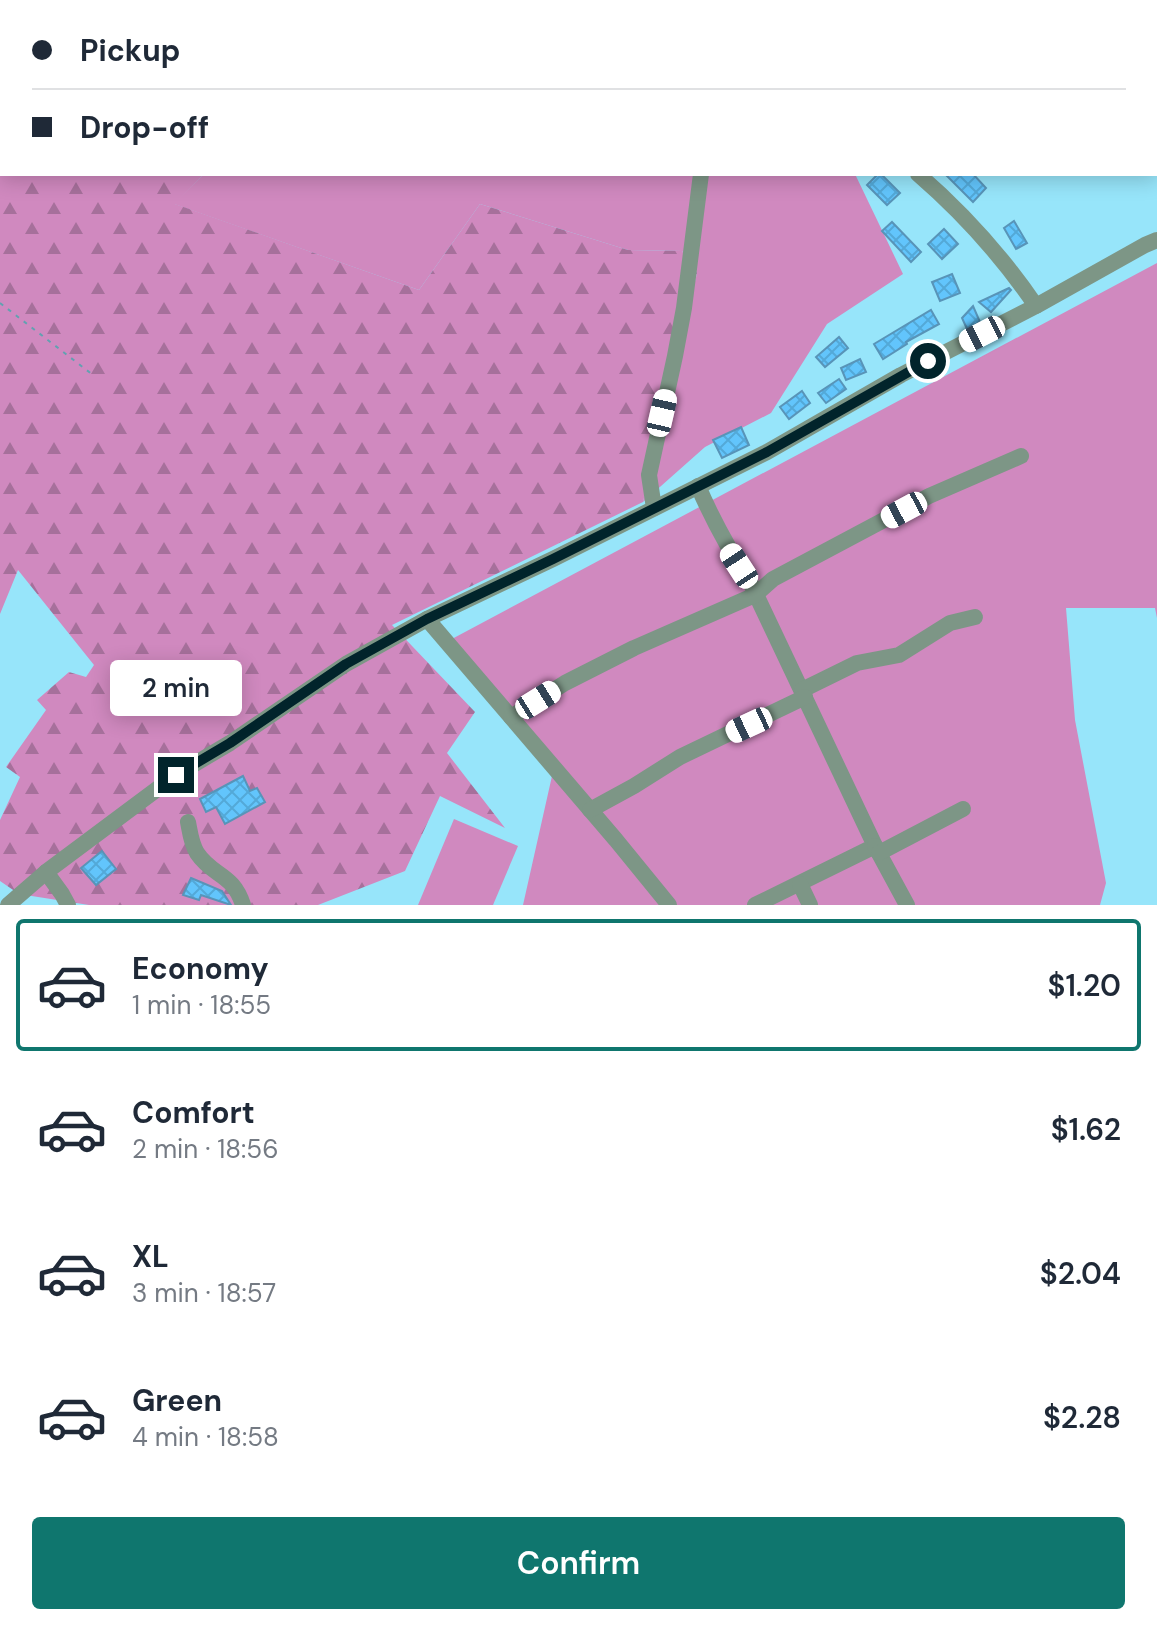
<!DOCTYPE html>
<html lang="en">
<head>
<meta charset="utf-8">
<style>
	:root { --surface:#fff; --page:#f6f6f7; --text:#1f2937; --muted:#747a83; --line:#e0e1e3; --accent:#0f766e }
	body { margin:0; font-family:"DM Sans",sans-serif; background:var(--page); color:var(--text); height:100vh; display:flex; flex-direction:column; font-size:30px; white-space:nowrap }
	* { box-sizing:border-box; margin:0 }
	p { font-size:26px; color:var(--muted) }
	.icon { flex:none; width:44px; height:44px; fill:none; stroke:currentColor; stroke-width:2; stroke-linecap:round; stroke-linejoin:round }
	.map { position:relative; height:905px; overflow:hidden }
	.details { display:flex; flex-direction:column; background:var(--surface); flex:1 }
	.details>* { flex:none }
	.guide { position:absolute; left:0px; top:0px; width:1158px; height:176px; box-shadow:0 4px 20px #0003; display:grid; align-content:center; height:176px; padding:0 32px; background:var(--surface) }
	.end { position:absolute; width:36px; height:36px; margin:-18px; border:10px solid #01242b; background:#fff; box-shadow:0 0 0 4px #fff }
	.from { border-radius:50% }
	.bubble { position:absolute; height:56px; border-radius:8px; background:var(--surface); box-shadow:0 4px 20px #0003; font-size:26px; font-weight:600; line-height:56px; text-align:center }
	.car { position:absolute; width:24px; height:48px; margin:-24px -12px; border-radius:10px; box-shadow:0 0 6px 2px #0007; background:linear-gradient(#fff 24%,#345 0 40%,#fff 0 76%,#345 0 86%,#fff 0) }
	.guide b { display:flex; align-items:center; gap:28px; height:76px; font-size:30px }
	.guide b+b { border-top:2px solid var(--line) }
	.guide i { width:20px; height:20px; background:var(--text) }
	ul { padding:14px 0 0; list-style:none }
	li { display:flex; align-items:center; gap:24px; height:132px; margin:0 16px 12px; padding:0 16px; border:4px solid transparent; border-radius:8px }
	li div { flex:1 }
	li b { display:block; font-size:30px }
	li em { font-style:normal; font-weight:600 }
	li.active { border-color:var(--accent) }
	li>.icon { width:72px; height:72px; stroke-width:1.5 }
	.primary-button { display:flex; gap:16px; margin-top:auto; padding:16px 32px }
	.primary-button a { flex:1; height:92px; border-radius:8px; background:var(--accent); color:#fff; font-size:32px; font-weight:600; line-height:92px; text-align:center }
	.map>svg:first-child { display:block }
	.green { fill:#d089bf }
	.forest { fill:url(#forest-firs) }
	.building { fill:url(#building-cross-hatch); stroke:#5894b8; stroke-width:2 }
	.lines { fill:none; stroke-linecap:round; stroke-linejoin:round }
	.path { stroke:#62a1b1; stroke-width:2; stroke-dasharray:4 6; stroke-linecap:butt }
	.minor { stroke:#7d9686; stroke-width:16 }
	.route { stroke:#01242b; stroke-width:10 }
</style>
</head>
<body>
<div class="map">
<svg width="1157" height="905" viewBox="0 0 1157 905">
	<defs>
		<pattern id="forest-firs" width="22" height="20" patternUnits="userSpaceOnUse" patternTransform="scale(2)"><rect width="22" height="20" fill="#d089bf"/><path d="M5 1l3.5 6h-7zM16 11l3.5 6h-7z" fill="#a6709b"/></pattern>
		<pattern id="building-cross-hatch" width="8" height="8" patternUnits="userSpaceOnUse" patternTransform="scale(2)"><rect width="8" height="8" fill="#62c5fc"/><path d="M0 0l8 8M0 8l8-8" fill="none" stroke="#53a9d8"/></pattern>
	</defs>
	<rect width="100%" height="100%" fill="#97e5fa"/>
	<g class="green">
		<path d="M736 0H1157V121L1156 2H739Z"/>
		<path d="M204 174H855L903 274 827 324 771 413 705 447 643 502 697 273 682 251 628 250 480 204 419 290 174 204Z"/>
		<path d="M1157 263V618L1155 608H1066L1075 720 1106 883 1100 905H523L552 776 450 640Z"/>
		<path d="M454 819 518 846 493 905H418Z"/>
	</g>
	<path class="forest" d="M2 163V174H204L175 204 419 290 480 204 628 250 682 251 697 273 643 502 392 625 475 712 447 753 505 828 440 796 405 871 318 905H89L19 894 0 881V820L20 777 6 767 46 710 37 700 69 672 86 677 94 665 18 570 0 614V165Z"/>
	<g class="building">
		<path d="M878 174H881L900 193 887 205 867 185Z"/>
		<path d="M945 174H973L986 188 973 202Z"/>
		<path d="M1014 221 1027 243 1016 249 1004 228Z"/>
		<path d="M892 222 921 252 911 262 882 231Z"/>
		<path d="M944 229 958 244 942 259 928 244Z"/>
		<path d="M952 274 960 293 940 301 932 282Z"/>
		<path d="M1009 288 1011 290 991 312 979 302Z"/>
		<path d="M973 306 980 322 967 329 962 318Z"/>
		<path d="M931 310 939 324 906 342 907 344 883 359 874 344Z"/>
		<path d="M839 337 848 348 825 367 816 357Z"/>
		<path d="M860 359 866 372 846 380 841 368Z"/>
		<path d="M839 379 846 389 826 403 818 393Z"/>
		<path d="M802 391 810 403 789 419 780 407Z"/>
		<path d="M741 427 749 445 722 458 713 440Z"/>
		<path d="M243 776 250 791 257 788 265 802 225 824 216 807 206 812 200 799Z"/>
		<path d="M102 851 116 869 96 885 81 868Z"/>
		<path d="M191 878 222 891 231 905 201 895 199 900 183 895Z"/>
	</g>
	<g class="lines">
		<path class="path" d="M0 303 93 375"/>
		<g class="minor">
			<path d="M211 0 213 2"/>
			<path d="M370 0 372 2"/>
			<path d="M752 0 754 2"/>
			<path d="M901 0 902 2"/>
			<path d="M978 0 979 2"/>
			<path d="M1077 0 1079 2"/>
			<path d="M115 2 117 0"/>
			<path d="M728 2 730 0"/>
			<path d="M1113 2 1116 0"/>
			<path d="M1156 129 1157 131"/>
			<path d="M0 153 2 151"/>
			<path d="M918 174C963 213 1002 256 1036 306"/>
			<path d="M698 486C713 521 731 553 751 584L875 846 755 905"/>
			<path d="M654 508 649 475 675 356 684 308 701 174"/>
			<path d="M427 619 616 840 669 905"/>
			<path d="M802 690 857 663 899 655 950 623 975 617"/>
			<path d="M511 717 565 683 634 648 755 595 773 579 929 496 1021 456"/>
			<path d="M590 810 634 786 680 757 805 697"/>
			<path d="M188 822C190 832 191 843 197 853 213 877 233 873 243 905"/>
			<path d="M875 846 907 905"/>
			<path d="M879 853 963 809"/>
			<path d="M46 872 62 894 68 905"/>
			<path d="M800 884 810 905"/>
			<path d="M8 905 46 872 176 775 230 743 346 664 427 619 553 559 767 452 901 375 1036 306 1145 245 1157 240"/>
		</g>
	</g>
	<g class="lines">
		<path class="route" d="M176 775 230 743 346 664 427 619 553 559 767 452 928 361"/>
	</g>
</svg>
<i class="end from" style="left:928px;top:361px"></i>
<i class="end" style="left:176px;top:775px"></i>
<div class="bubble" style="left:110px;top:660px;width:132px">2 min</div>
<i class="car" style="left:982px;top:334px;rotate:243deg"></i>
<i class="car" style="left:662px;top:413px;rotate:13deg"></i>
<i class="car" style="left:904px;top:510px;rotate:242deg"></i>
<i class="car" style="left:739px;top:566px;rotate:327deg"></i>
<i class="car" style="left:538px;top:700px;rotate:58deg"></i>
<i class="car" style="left:749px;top:725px;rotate:245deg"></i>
<div class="guide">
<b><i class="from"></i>Pickup</b>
<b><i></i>Drop-off</b>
</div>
</div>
<section class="details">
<ul>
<li class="active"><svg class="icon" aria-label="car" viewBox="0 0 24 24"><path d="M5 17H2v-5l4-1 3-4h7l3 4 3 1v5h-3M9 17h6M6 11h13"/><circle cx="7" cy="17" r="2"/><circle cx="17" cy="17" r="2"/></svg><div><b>Economy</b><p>1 min · 18:55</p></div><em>$1.20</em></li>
<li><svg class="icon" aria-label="car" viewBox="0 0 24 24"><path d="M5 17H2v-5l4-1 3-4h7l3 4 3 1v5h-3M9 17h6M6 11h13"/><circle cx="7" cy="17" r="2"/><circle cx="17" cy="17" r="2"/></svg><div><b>Comfort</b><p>2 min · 18:56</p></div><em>$1.62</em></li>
<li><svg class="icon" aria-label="car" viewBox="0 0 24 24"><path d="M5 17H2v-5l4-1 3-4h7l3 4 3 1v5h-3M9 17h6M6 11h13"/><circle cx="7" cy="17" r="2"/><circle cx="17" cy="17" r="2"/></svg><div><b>XL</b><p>3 min · 18:57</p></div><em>$2.04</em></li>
<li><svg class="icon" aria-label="car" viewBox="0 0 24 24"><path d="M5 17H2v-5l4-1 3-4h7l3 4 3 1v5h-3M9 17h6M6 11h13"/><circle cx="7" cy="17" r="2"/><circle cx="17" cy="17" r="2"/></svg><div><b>Green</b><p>4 min · 18:58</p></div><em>$2.28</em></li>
</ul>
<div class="primary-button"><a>Confirm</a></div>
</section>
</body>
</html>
